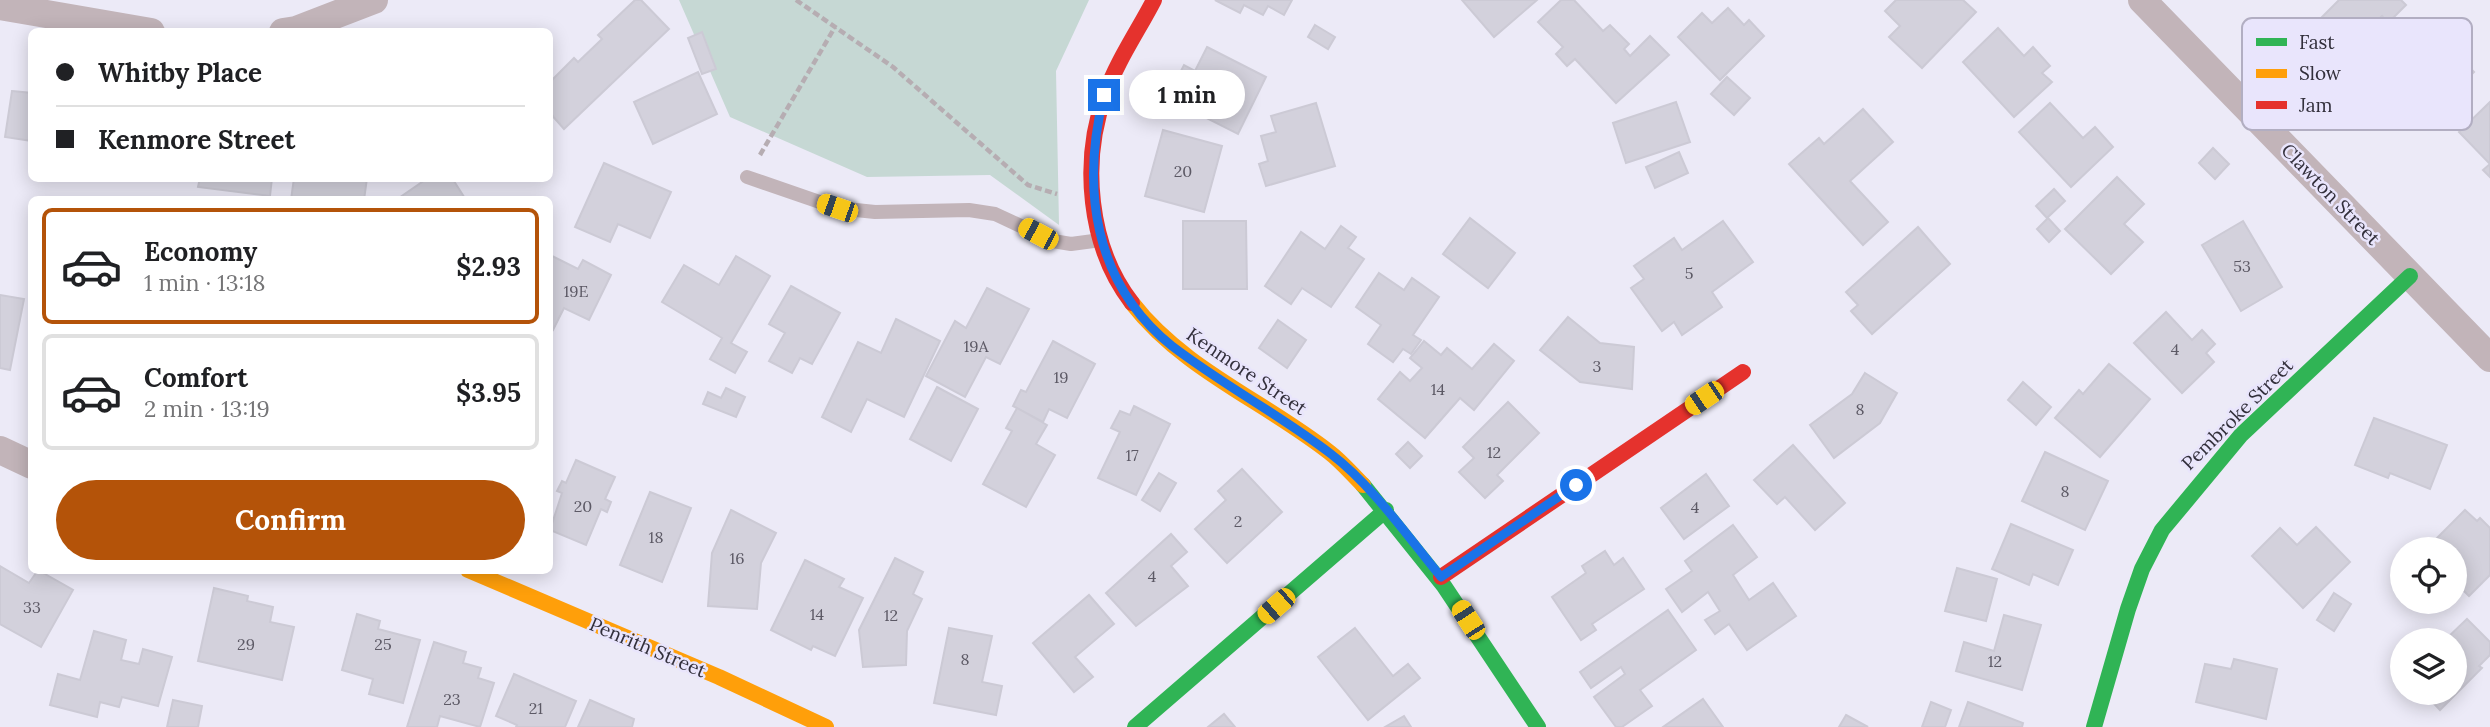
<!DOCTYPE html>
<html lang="en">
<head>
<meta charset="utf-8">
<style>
	:root { --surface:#fff; --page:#f6f6f6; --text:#202124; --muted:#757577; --line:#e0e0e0; --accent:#b45309 }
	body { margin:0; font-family:Lora,serif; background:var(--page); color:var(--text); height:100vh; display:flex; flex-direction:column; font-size:26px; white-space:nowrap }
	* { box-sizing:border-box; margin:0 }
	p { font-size:23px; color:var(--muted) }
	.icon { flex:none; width:38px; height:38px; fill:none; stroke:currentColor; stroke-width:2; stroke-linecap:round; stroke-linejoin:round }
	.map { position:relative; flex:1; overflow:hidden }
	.panel { position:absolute; left:28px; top:196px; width:525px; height:378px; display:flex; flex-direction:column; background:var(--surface); border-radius:10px; box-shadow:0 4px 18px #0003 }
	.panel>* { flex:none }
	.guide { position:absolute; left:28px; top:28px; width:525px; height:154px; border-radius:10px; box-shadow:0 4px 18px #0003; display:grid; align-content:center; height:154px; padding:0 28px; background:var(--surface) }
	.buttons { position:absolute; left:2390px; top:537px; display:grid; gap:14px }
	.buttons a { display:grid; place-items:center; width:77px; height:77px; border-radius:50%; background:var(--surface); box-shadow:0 4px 18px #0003; font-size:35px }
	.end { position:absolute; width:32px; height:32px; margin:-16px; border:9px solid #1a73e8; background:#fff; box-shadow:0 0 0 4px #fff }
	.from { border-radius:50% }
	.bubble { position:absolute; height:49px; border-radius:24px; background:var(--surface); box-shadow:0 4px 18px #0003; font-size:23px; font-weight:700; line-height:49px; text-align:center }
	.car { position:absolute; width:21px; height:42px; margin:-21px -10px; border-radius:9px; box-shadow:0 0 5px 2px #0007; background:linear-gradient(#f5c518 24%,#345 0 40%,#f5c518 0 76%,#345 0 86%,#f5c518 0) }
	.guide b { display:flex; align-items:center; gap:24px; height:66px; font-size:26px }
	.guide b+b { border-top:2px solid var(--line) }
	.guide i { width:18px; height:18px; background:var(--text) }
	ul { padding:12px 0 0; list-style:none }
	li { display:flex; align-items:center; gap:21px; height:116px; margin:0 14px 10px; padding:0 14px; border:4px solid var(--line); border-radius:10px }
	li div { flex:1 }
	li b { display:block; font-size:26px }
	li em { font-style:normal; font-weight:700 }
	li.selected { border-color:var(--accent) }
	li>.icon { width:63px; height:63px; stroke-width:1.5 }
	.primary-button { display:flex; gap:14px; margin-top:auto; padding:14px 28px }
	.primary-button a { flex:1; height:80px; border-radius:42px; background:var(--accent); color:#fff; font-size:28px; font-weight:700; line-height:80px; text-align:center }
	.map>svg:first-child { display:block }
	.green { fill:#c6d8d4 }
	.building { fill:#d3d1dc; stroke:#cccad5; stroke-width:2 }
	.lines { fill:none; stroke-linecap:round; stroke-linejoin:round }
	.path { stroke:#b6adb2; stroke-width:4.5; stroke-dasharray:7 3.5; stroke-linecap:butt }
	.lane { stroke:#c2b4b9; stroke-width:14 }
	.street { stroke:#c2b4b9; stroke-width:28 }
	.fast { stroke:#30b455; stroke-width:16 }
	.slow { stroke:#ff9f0a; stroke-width:16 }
	.jam { stroke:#e5322d; stroke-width:16 }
	.route { stroke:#1a73e8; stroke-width:9 }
	.labels { text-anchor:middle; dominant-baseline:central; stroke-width:5; stroke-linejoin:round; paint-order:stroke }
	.number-label { font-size:16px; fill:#5c5965 }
	.street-label { font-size:19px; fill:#322f3b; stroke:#e9e5fc }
	.key { fill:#e9e5fc; stroke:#b2aec2; stroke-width:2 }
	.key-label { font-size:19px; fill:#322f3b }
</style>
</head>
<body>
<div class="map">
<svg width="2490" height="727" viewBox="0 0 2490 727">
	<rect width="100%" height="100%" fill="#eceaf7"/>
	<path class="green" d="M679 0H1089L1056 71 1059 225 990 175 867 177 730 117Z"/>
	<g class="building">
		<path d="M635 0H641L669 29 564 129 550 113V82L574 58 578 62 602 39 598 35Z"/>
		<path d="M1215 0H1292L1284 15 1268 6 1263 15 1244 5 1240 13Z"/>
		<path d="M1462 0H1537L1494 37Z"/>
		<path d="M1561 0H1574L1603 31 1610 25 1629 44 1624 49 1630 56 1650 36 1669 55 1616 103 1575 59 1567 66 1556 54 1563 47 1538 22Z"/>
		<path d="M1896 0H1963L1976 12 1922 68 1889 37 1900 26 1885 11Z"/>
		<path d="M2339 0H2401L2406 5 2388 23 2382 16 2344 52 2316 23Z"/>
		<path d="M1728 8 1744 25 1749 20 1764 36 1720 80 1678 37 1702 13 1712 23Z"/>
		<path d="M2425 21 2474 72 2439 107 2414 81 2401 93 2377 67Z"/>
		<path d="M1315 25 1335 37 1328 49 1308 37Z"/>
		<path d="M1998 28 2024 56 2033 47 2050 66 2042 73 2052 82 2014 117 1963 62Z"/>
		<path d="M702 32 716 69 702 74 688 38Z"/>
		<path d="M1207 47 1266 77 1238 134 1167 98 1184 65 1195 71Z"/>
		<path d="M698 72 717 114 653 144 634 102Z"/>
		<path d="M1727 77 1750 98 1734 115 1711 94Z"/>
		<path d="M12 91 32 93V141L5 137Z"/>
		<path d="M1676 102 1690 142 1626 163 1613 123Z"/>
		<path d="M2490 102V177L2483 170 2490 164 2459 132Z"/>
		<path d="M1316 103 1335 166 1266 186 1259 164 1268 161 1261 136 1276 132 1271 116Z"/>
		<path d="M2050 103 2083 138 2095 127 2113 147 2071 187 2019 132Z"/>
		<path d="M1863 109 1893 142 1850 181 1888 222 1863 245 1789 164 1819 138 1824 144Z"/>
		<path d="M1163 130 1222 146 1204 212 1145 196Z"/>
		<path d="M2213 148 2229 164 2215 179 2199 163Z"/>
		<path d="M1679 152 1688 173 1655 188 1646 167Z"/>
		<path d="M604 163 671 192 650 238 618 224 610 242 575 227Z"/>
		<path d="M2117 177 2144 204 2124 224 2143 242 2111 274 2065 229Z"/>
		<path d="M200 178H272L270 196 198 187Z"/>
		<path d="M294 178H367L364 200H291Z"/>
		<path d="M419 178H452L466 200H396L422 182Z"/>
		<path d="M2054 189 2065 201 2047 218 2036 206Z"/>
		<path d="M1470 218 1515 253 1488 288 1443 254Z"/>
		<path d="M2048 218 2060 231 2049 242 2037 229Z"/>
		<path d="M1183 221H1246L1247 289H1183Z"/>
		<path d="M1723 221 1753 262 1712 292 1722 307 1682 335 1674 322 1662 331 1631 288 1644 279 1634 266 1674 238 1682 250Z"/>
		<path d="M2243 221 2282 287 2241 311 2202 245Z"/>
		<path d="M1341 226 1356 237 1348 248 1364 259 1331 307 1302 288 1291 304 1265 286 1301 232 1325 249Z"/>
		<path d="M1918 227 1950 264 1872 334 1851 311 1858 305 1846 292Z"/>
		<path d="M550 255 578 269 583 260 611 275 589 320 564 308 553 330 550 328Z"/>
		<path d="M736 256 770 276 731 343 747 352 735 373 710 359 722 338 662 302 684 265 719 285Z"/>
		<path d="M1379 273 1404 290 1412 278 1439 297 1413 335 1421 340 1411 354 1403 349 1393 362 1368 344 1381 325 1356 307Z"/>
		<path d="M791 286 840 313 812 364 800 358 792 373 769 361 785 333 769 324Z"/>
		<path d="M987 288 1029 309 1000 364 986 357 965 397 926 376 955 321 966 328Z"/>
		<path d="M0 295 24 299 10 370 0 368Z"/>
		<path d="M2166 312 2192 340 2202 330 2215 344 2206 353 2214 362 2182 393 2134 343Z"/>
		<path d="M1568 317 1600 343 1634 347 1632 389 1580 382 1540 350Z"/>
		<path d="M896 319 940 341 904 417 867 399 851 432 822 417 858 342 881 353Z"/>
		<path d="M1278 320 1306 340 1287 368 1259 348Z"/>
		<path d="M1053 341 1095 364 1067 418 1049 409 1043 422 1013 406 1021 390 1026 392Z"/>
		<path d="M1424 341 1441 355 1447 348 1472 369 1494 344 1514 361 1474 410 1460 398 1425 438 1378 399 1400 372 1410 381 1422 368 1410 358Z"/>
		<path d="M2109 364 2150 399 2100 457 2055 418 2079 390 2083 394Z"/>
		<path d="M1865 373 1897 393 1880 423 1834 458 1810 425 1852 394Z"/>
		<path d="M2023 382 2051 407 2036 425 2008 400Z"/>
		<path d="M937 387 978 409 951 461 910 439Z"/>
		<path d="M726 388 745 397 736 417 703 404 708 392 721 398Z"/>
		<path d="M1508 402 1539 433 1497 475 1503 481 1485 498 1459 472 1474 458 1463 447Z"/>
		<path d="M1134 406 1170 424 1136 495 1098 478 1120 432 1111 428 1120 411 1130 415Z"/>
		<path d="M1017 408 1047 425 1036 444 1055 455 1026 507 983 484 1012 431 1006 428Z"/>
		<path d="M2374 418 2447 445 2430 489 2390 473 2388 478 2355 465Z"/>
		<path d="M1408 442 1422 456 1410 468 1396 454Z"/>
		<path d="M1793 445 1845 503 1815 530 1785 497 1777 504 1754 480Z"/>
		<path d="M2045 452 2108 481 2085 530 2022 501Z"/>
		<path d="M576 460 615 477 605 499 611 502 607 512 601 509 586 545 550 530 562 493 557 491 562 481 566 483Z"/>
		<path d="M1242 469 1282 512 1227 563 1195 529 1226 500 1218 491Z"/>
		<path d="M1159 473 1176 483 1160 511 1142 500Z"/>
		<path d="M1706 474 1729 506 1684 539 1661 508Z"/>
		<path d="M650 492 691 508 662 582 620 565Z"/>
		<path d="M731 510 776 533 761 563 757 609 708 606 712 553Z"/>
		<path d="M2465 510 2477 521 2480 518 2490 528V575L2469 596 2455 582V550H2425Z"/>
		<path d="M2011 524 2073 550 2058 585 2033 574 2029 585 1992 569Z"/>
		<path d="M1733 525 1757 557 1733 575 1749 600 1773 583 1796 616 1747 650 1729 624 1715 634 1705 620 1720 611 1708 592 1682 612 1666 589 1692 571 1685 561Z"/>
		<path d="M2316 527 2350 562 2303 608 2252 556 2280 528 2297 545Z"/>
		<path d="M1171 534 1187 552 1171 566 1188 586 1136 626 1106 593Z"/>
		<path d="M1605 551 1614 565 1623 558 1644 589 1592 624 1596 630 1581 640 1552 597 1586 573 1582 566Z"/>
		<path d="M895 558 923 572 913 594 922 599 907 631 906 665 863 667 859 630Z"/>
		<path d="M805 560 844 579 839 587 863 598 835 656 813 646 811 650 771 630Z"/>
		<path d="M0 566 29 583 38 570 73 590 41 647 0 624Z"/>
		<path d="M1957 568 1997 579 1986 621 1945 611Z"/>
		<path d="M214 588 248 596 247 601 273 607 270 622 294 627 282 680 198 661Z"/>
		<path d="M2334 593 2351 604 2334 631 2317 620Z"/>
		<path d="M1089 595 1114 624 1075 657 1093 677 1074 692 1033 643Z"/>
		<path d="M1668 610 1696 650 1640 690 1652 706 1622 727H1616L1594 697 1625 674 1621 667 1591 688 1580 672Z"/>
		<path d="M357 614 380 621 378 629 420 640 403 703 369 694 373 679 342 670Z"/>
		<path d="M2004 615 2041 625 2022 690 1956 671 1964 642 1994 651Z"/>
		<path d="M2467 619 2490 642V655L2479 666 2482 668 2440 710 2424 693H2455V640H2445Z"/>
		<path d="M949 628 992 636 982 682 1002 686 996 715 934 703Z"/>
		<path d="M1355 628 1393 676 1408 664 1420 678 1368 720 1318 657Z"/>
		<path d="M94 631 126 640 121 660 139 664 143 649 172 657 158 706 122 697 119 707 100 702 97 717 50 705 58 674 80 680Z"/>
		<path d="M434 642 466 652 463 663 481 668 478 678 494 683 480 727 440 716 437 727H407Z"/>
		<path d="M2234 659 2277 669 2266 719 2196 702 2205 664 2231 669Z"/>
		<path d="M514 674 576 701 565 727H516L517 725 496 716Z"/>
		<path d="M1703 699 1723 727H1663Z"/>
		<path d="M173 700 202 706 198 727H167Z"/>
		<path d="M590 700 634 719 632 727H578Z"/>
		<path d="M1931 702 1951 710 1945 727H1922Z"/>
		<path d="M1968 702 2023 723 2022 727H1959Z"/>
		<path d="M1224 714 1235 727H1208Z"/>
		<path d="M1846 715 1868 727H1839Z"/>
		<path d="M1404 716 1411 727H1385Z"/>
	</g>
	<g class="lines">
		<g class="path">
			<path d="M796 0 893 67 1028 185 1057 194"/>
			<path d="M760 155 835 27"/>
		</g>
		<path class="lane" d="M747 177 837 208 875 212 969 210 995 214 1053 241 1071 244 1101 240"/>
		<g class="street">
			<path d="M2142 0 2490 358"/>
			<path d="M0 6 151 32"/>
			<path d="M283 32 296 30 374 0"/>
			<path d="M0 450 32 465"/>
		</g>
		<g class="fast">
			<path d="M1363 485 1444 586 1538 727"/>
			<path d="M1135 727 1386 510"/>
			<path d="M2094 727 2128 609 2142 569 2162 530 2241 435 2410 276"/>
		</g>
		<g class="slow">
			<path d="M1132 303C1183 369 1264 401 1329 452 1341 461 1352 474 1363 485"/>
			<path d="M468 570 719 677 826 727"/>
		</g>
		<g class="jam">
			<path d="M1132 303C1088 246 1081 161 1105 95 1117 61 1138 31 1154 0"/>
			<path d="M1441 577 1743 372"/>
		</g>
	</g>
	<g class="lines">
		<path class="route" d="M1104 95C1081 187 1093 283 1172 346 1223 385 1280 415 1331 454 1372 485 1408 537 1441 577L1576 485"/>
	</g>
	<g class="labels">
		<g class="number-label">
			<text x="1183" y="171">20</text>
			<text x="2242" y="266">53</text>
			<text x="1689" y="273">5</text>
			<text x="576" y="291">19E</text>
			<text x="976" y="346">19A</text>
			<text x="2175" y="349">4</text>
			<text x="1597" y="366">3</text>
			<text x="1061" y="377">19</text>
			<text x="1438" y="389">14</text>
			<text x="1860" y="409">8</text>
			<text x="1494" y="452">12</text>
			<text x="1132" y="455">17</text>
			<text x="2065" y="491">8</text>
			<text x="583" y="506">20</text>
			<text x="1695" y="507">4</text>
			<text x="1238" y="521">2</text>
			<text x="656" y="537">18</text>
			<text x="737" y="558">16</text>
			<text x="1152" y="576">4</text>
			<text x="32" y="607">33</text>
			<text x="817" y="614">14</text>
			<text x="891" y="615">12</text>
			<text x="246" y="644">29</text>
			<text x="383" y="644">25</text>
			<text x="965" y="659">8</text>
			<text x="1995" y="661">12</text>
			<text x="452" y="699">23</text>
			<text x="536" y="708">21</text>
		</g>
		<g class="street-label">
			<text transform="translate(2331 194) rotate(46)">Clawton Street</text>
			<text transform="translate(1247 371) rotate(34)">Kenmore Street</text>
			<text transform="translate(2237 414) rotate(-45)">Pembroke Street</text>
			<text transform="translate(648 647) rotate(23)">Penrith Street</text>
		</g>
	</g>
	<rect x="2242" y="18" width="230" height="112" rx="10" class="key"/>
	<rect x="2256" y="38" width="31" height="8" fill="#30b455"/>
	<rect x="2256" y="69" width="31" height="9" fill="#ff9f0a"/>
	<rect x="2256" y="101" width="31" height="8" fill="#e5322d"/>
	<g class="key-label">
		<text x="2299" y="49">Fast</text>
		<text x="2299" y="80">Slow</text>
		<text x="2299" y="112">Jam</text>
	</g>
</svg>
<div class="buttons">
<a><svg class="icon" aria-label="locate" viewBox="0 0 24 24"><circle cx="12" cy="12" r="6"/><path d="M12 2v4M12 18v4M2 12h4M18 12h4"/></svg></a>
<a><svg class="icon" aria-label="layers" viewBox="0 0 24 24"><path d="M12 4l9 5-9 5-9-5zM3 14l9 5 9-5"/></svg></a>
</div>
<i class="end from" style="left:1576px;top:485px"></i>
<i class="end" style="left:1104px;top:95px"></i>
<div class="bubble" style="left:1129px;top:70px;width:116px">1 min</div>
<i class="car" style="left:837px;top:208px;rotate:289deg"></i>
<i class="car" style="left:1038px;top:234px;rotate:298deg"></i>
<i class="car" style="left:1704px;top:398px;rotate:236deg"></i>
<i class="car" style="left:1276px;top:606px;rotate:229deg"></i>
<i class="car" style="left:1468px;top:620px;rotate:327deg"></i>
<div class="guide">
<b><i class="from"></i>Whitby Place</b>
<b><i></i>Kenmore Street</b>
</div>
<section class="panel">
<ul>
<li class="selected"><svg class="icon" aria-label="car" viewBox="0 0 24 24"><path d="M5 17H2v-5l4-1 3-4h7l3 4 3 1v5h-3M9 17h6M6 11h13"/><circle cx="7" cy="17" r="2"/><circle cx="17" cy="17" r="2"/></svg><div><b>Economy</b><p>1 min · 13:18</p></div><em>$2.93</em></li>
<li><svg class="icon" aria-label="car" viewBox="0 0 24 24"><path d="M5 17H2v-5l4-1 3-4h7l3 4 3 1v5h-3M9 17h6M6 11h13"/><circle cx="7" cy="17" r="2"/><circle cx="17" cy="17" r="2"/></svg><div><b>Comfort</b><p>2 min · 13:19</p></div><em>$3.95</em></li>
</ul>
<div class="primary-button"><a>Confirm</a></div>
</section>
</div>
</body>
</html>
